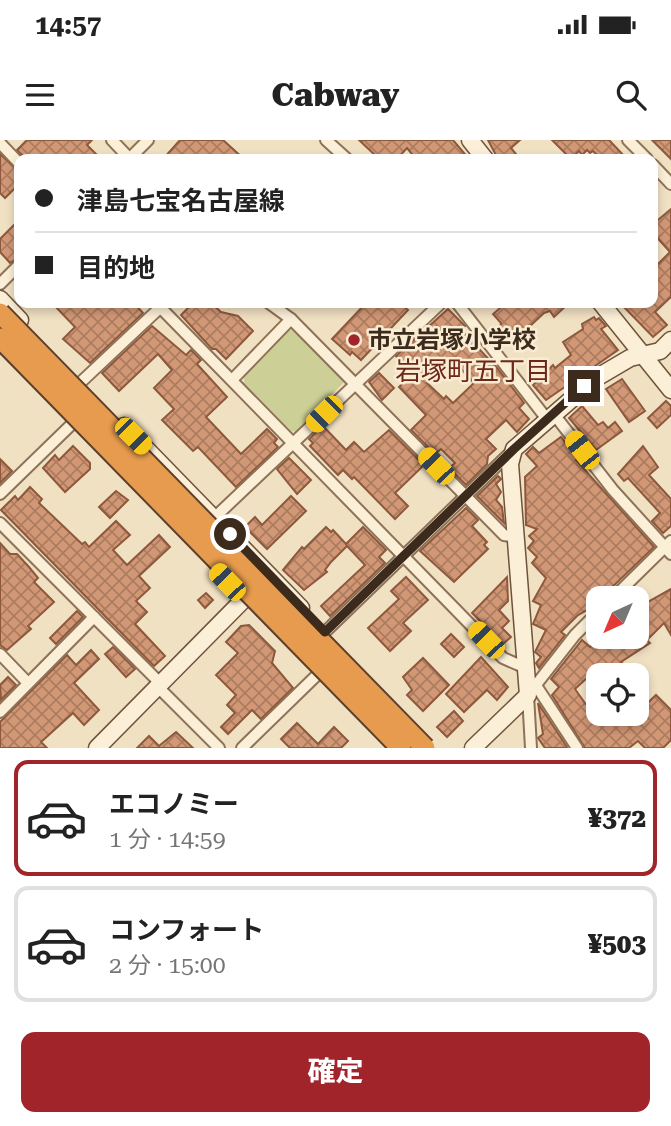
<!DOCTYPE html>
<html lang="ja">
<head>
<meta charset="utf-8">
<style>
	:root { --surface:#fff; --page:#f2f2f2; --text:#222; --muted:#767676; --line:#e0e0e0; --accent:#a1242b }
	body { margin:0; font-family:"Roboto Serif","Noto Sans JP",serif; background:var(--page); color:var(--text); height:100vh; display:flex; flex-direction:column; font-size:26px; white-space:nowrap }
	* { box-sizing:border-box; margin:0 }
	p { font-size:23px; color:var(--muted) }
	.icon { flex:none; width:38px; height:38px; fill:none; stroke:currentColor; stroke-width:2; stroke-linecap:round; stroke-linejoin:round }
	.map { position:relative; height:608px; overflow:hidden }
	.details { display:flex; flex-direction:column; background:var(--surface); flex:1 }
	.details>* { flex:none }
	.hud { position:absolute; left:14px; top:14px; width:644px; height:154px; border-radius:14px; box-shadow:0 4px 10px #0003; display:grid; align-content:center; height:154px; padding:0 21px; background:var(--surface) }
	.needle { width:46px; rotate:224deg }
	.fabs { position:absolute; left:586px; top:446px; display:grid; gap:14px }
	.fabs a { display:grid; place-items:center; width:63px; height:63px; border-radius:14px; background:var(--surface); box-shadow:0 4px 10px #0003; font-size:35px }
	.end { position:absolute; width:32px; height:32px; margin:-16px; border:9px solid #3c2b1d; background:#fff; box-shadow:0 0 0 4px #fff }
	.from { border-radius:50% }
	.car { position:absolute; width:21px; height:42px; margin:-21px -10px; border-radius:9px; box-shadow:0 0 5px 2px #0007; background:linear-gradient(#f5c518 24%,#345 0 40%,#f5c518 0 76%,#345 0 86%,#f5c518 0) }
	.hud b { display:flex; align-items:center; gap:24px; height:66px; font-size:26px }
	.hud b+b { border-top:2px solid var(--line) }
	.hud i { width:18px; height:18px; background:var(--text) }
	ul { padding:12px 0 0; list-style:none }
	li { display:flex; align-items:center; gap:21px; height:116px; margin:0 14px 10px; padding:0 7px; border:4px solid var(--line); border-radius:14px }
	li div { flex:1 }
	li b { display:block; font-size:26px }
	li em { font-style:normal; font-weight:800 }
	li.current { border-color:var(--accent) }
	li>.icon { width:63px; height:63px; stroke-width:1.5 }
	.action { display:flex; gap:14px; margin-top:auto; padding:14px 21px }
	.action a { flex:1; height:80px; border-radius:14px; background:var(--accent); color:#fff; font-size:28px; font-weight:800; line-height:80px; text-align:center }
	.status { display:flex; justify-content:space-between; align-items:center; height:49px; padding:0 35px; background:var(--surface); direction:ltr }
	.status svg { height:19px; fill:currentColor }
	header { display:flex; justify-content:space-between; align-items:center; height:91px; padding:0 21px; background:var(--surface); font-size:32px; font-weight:800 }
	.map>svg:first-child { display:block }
	.green { fill:#cdd096 }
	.building { fill:url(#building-cross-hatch); stroke:#8e583c; stroke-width:2; fill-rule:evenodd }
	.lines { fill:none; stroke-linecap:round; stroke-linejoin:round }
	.street-casing { stroke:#8d7258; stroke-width:14 }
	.secondary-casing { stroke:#6f533b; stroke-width:19 }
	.street { stroke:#fbefd7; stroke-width:10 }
	.secondary { stroke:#fbefd7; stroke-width:16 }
	.highway-bridge-casing { stroke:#5b402d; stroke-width:23; stroke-linecap:butt }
	.highway-bridge { stroke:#e69b4e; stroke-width:19 }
	.route { stroke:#3c2b1d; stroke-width:9 }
	.poi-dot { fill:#a1242b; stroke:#f8ecd3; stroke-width:2.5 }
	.labels { text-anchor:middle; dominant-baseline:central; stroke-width:5; stroke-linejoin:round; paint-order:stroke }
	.poi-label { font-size:24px; font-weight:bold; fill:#3c2b1d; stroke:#f8ecd3; text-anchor:start }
	.neighbourhood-label { font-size:26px; fill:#6c261a; stroke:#f8ecd3 }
</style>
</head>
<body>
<div class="status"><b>14:57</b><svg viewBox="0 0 49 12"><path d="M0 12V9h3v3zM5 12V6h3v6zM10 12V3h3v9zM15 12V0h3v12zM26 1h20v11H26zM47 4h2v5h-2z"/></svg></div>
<header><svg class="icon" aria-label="menu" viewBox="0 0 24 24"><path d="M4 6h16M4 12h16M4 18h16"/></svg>Cabway<svg class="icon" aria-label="search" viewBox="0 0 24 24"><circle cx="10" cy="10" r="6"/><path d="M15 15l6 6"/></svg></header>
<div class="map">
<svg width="671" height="608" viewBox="0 0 671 608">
	<defs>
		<pattern id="building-cross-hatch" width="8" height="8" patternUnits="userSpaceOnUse" patternTransform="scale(1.75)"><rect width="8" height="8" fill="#d29876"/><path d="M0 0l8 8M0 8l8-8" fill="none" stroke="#ac7c60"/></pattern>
	</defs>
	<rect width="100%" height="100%" fill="#f1e1c3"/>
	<path class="green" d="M288 190 297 191 345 241 296 292 291 291 244 243V235Z"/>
	<g class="building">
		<path d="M27 0H92L87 5 101 19H26L17 10Z"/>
		<path d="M180 0H223L244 19H212L207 15 203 19H163Z"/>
		<path d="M359 0H453L469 19H416L407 8 397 19H379Z"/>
		<path d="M488 0H520L511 8 520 19H498Z"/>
		<path d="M552 0H609L627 19H601L593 11 590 13 587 10 582 15 579 11 571 19Z"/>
		<path d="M652 0H671V19Z"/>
		<path d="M0 14 19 31V44L5 58 0 53Z"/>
		<path d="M671 69V157L655 172 667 185 653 197 620 163H653V129L670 112 653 93V75L658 80Z"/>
		<path d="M19 80V117L10 123 0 112V99Z"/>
		<path d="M52 163H134L143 173 90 223 63 199 75 187Z"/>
		<path d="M193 163H211L221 172 238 176 253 191 226 219 216 209H212L181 175Z"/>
		<path d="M366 163H400L408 170 361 220 352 212 350 215 332 199Z"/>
		<path d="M506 163H569L554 177 550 171 544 173 513 202 500 187 501 183 493 174Z"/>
		<path d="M448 169 465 186 461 190 498 229 524 263 519 268 529 279 517 292 506 280 486 299 496 309 488 316 487 324 466 345 449 328 455 323 441 309 435 314 411 290 426 275 399 247 412 234 396 216ZM452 219 474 243 453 263 446 256 444 259 427 243Z"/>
		<path d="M594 177 596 180 599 178 606 186 601 189 618 210 546 260 533 245 553 225 555 228 571 215 563 202 583 189 582 184Z"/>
		<path d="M152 186 186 215 191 210 201 220 197 224 227 257 206 277 241 314 267 289 277 299 274 303 278 307 236 347 198 307 193 311 162 280 174 269 154 248 172 230 158 214 119 251 102 233Z"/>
		<path d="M379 233 394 248 382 260 369 242Z"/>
		<path d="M622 239 645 271 629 282 606 249Z"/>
		<path d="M666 261 671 266V275L657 288 648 278Z"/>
		<path d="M582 266 598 285 603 282 608 288 615 282 622 291 596 310 569 278Z"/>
		<path d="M323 286 346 310 354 302 364 312 389 290 424 325 395 353 408 366 395 379 354 337 352 339 343 330 338 335 310 306 313 303 309 299Z"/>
		<path d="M561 297 578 319 576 320 654 407 607 452 605 458H598V464L578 475 561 492 565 495 539 528 536 523 541 517 535 512 546 490 533 484 541 465 533 461 546 438 532 423 537 417 528 408 534 401 529 396 537 389 526 385 525 337 537 326 526 314 533 307 539 313Z"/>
		<path d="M73 306 90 323V329L65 352 43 328 55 315 59 320Z"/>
		<path d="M643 306 658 327 649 335 671 359V386L663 393 652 381 660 373 628 338 624 341 618 334Z"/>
		<path d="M289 318 311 340 297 354 277 329Z"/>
		<path d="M0 319 12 331 0 343Z"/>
		<path d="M498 336 501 339 496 344 501 352 496 360 502 367 504 383 477 356Z"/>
		<path d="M30 347 42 359 39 363 82 404 85 402 89 407 116 381 130 395 113 410 127 425 159 395 170 407 139 436 150 448 136 461 147 472 135 484 165 516 154 526 1 370 15 356 18 360Z"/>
		<path d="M116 351 128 360 110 378 99 367Z"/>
		<path d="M291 356 306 371 267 409 245 387 255 377 262 385Z"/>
		<path d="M466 368 478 380 472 386 487 402 484 405 488 409 454 442 420 411Z"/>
		<path d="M326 387 331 392 333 390 346 404 363 387 386 410 379 417 385 423 330 476 321 466 365 425 347 406 331 422 325 430 327 432 304 450 283 430 302 407 304 409Z"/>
		<path d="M0 403 10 414H17L29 427 38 438 34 442 54 462 28 486 31 489 7 510 0 505Z"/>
		<path d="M406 437 428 460 403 483 411 491 390 511 368 488 399 459 391 451Z"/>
		<path d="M507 437 508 461 499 470 509 481 502 488 511 497 503 504 472 473Z"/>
		<path d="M671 449V495L664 483 647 500 650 503 621 522 628 529 622 536H610L600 526 575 549 587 566 598 559V574H629L633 577 656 555 671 570V600L663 608H645L638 601 629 608H585L552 555 559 547 551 539 582 500 590 507 600 497H637V468Z"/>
		<path d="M206 453 213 460 205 468 198 460Z"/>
		<path d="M77 471 83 477 56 504 50 498Z"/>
		<path d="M249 485 275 511 272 523 293 548 261 579 252 570 228 594 221 587 235 573 227 565 236 555 216 535 238 513 226 502 241 486Z"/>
		<path d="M451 494 464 507 454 517 441 504Z"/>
		<path d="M113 507 135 529 126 537 105 514Z"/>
		<path d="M91 510 99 519 74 543 99 570 84 585 73 573 41 602 47 608H0V582L67 515 76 525Z"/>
		<path d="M481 517 508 547 497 560 487 550 464 572 446 554Z"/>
		<path d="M423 518 449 545 423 571 407 555 412 550 403 537Z"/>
		<path d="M8 537 16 545 1 560 0 545Z"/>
		<path d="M538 563 567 607 566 608H545L538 598 543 594Z"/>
		<path d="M454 571 463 581 447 597 437 587Z"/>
		<path d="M297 583 318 604 334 587 348 601 341 608H290L281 599Z"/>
		<path d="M176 592 193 608H137L149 596 159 606Z"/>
	</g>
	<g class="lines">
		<g class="street-casing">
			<g id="street">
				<path d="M112 0 130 19"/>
				<path d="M326 0 347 19"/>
				<path d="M628 0 647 19"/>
				<path d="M0 3 19 23"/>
				<path d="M129 19 148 0"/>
				<path d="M653 25 671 44"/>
				<path d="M0 144 19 125"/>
				<path d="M156 163 503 518 526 528"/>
				<path d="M269 163 291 179 504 395 516 397"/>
				<path d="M457 163 546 278"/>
				<path d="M232 240 291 179"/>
				<path d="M81 242 165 163"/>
				<path d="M553 273 613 350 671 414"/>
				<path d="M0 354 72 284"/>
				<path d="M214 378 441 163"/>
				<path d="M0 383 160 543"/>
				<path d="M613 458 671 401"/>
				<path d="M325 492 511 312"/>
				<path d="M0 514 28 543"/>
				<path d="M157 546 219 608"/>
				<path d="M537 547 577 608"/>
				<path d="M0 572 94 477"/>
				<path d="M242 608 317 535"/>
				<path d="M531 608 528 555 575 495 598 472"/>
			</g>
		</g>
		<g class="secondary-casing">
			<g id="secondary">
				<path d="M470 0 485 19"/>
				<path d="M0 159 20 180"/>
				<path d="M601 163 671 250"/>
				<path d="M124 286 301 468"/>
				<path d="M97 608 257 446"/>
				<path d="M473 608 528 555 510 324 514 309 596 238 630 218 660 211 671 200"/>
			</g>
		</g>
		<use href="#street" class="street"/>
		<use href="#secondary" class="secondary"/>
		<g class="highway-bridge-casing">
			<g id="highway-bridge">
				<path d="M0 173 425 608"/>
				<path d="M0 198 401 608"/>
			</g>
		</g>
		<use href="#highway-bridge" class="highway-bridge"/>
	</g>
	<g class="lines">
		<path class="route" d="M230 394 325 492 514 309 584 246"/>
	</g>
	<circle class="poi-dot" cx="354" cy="200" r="7"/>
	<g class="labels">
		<g class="poi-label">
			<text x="368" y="200">市立岩塚小学校</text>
		</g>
		<g class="neighbourhood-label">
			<text x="473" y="231">岩塚町五丁目</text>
		</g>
	</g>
</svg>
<div class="fabs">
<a><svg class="needle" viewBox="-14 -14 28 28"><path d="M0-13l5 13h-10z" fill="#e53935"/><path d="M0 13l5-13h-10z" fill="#767676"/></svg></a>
<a><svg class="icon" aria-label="locate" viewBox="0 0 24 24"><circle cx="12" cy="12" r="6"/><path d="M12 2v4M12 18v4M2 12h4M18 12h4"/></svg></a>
</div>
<i class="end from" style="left:230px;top:394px"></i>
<i class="end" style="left:584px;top:246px"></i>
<i class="car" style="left:324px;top:274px;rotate:225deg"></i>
<i class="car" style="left:133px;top:296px;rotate:135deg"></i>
<i class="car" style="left:582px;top:310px;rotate:322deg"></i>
<i class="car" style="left:436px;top:326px;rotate:316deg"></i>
<i class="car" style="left:227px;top:442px;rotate:316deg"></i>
<i class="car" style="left:486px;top:500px;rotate:316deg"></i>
<div class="hud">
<b><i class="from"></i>津島七宝名古屋線</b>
<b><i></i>目的地</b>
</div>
</div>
<section class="details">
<ul>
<li class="current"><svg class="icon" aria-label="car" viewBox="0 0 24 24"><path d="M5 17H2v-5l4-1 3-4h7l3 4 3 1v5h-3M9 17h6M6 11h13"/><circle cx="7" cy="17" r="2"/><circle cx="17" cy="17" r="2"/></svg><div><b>エコノミー</b><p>1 分 · 14:59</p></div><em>¥372</em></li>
<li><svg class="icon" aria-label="car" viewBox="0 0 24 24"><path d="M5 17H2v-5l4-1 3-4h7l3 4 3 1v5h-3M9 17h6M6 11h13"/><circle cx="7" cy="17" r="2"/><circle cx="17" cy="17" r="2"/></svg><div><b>コンフォート</b><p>2 分 · 15:00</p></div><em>¥503</em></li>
</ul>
<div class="action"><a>確定</a></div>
</section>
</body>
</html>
